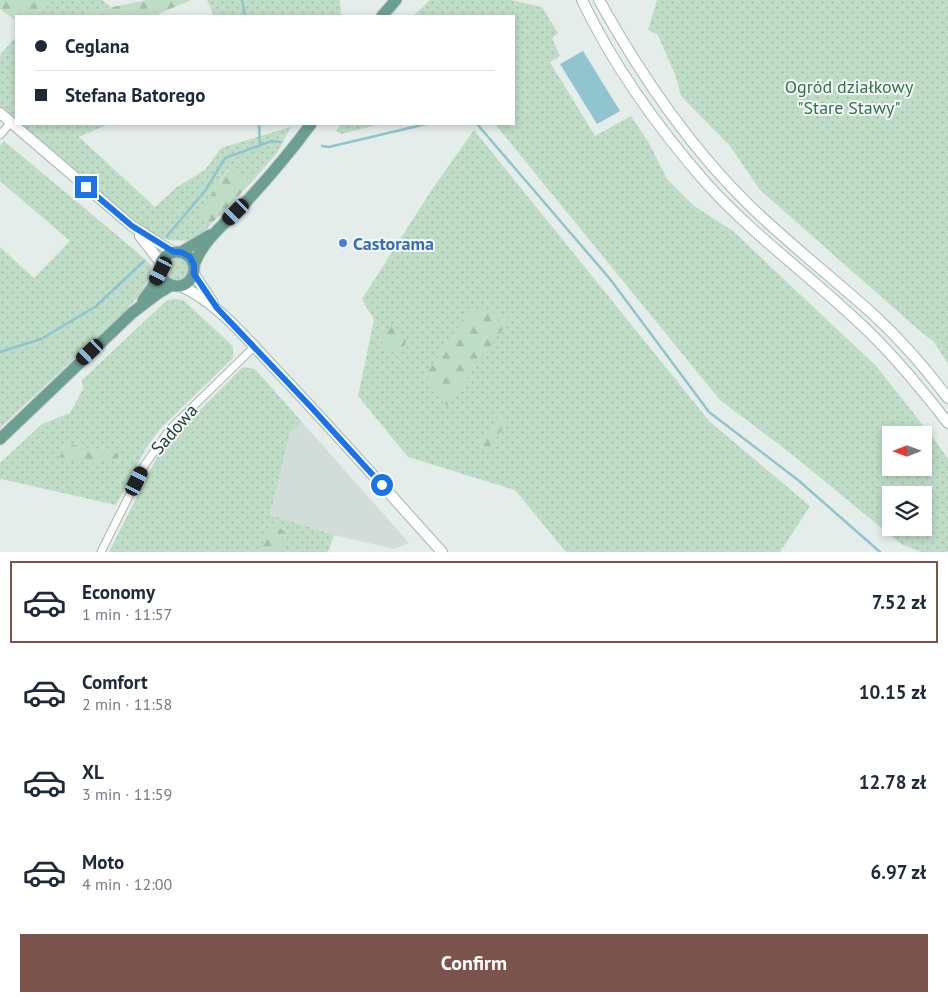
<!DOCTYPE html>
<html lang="en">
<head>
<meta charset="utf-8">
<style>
	:root { --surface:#fff; --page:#f2f2f3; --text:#1f2937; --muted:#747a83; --line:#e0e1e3; --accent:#7a534c }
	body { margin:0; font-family:"PT Sans",sans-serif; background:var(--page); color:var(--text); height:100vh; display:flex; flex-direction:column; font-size:19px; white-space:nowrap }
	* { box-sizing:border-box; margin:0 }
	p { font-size:16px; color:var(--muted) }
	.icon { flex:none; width:28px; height:28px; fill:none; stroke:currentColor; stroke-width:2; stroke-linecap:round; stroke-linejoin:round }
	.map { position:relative; height:552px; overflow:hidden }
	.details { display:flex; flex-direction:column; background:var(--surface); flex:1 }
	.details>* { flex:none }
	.guide { position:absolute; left:15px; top:15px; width:500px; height:110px; border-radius:0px; box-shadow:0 2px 8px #0003; display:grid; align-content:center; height:110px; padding:0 20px; background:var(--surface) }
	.needle { width:32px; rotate:269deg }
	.buttons { position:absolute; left:882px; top:426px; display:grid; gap:10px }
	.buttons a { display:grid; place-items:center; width:50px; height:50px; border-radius:0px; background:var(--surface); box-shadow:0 2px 8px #0003; font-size:25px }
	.end { position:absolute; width:22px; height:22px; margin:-11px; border:6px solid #1a73e8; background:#fff; box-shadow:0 0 0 2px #fff }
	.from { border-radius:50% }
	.car { position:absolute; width:15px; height:30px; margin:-15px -8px; border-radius:6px; box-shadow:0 0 4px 1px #0007; background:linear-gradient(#222 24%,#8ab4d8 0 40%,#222 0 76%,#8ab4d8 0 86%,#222 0) }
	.guide b { display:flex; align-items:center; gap:18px; height:48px; font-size:19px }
	.guide b+b { border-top:1px solid var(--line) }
	.guide i { width:12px; height:12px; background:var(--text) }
	ul { padding:9px 0 0; list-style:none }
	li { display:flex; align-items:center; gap:15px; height:82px; margin:0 10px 8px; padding:0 10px; border:2px solid transparent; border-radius:0px }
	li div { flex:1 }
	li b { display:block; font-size:19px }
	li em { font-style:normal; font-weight:800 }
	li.selected { border-color:var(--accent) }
	li>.icon { width:45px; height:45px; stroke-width:1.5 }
	.action { display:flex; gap:10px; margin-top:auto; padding:10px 20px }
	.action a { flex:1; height:58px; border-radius:0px; background:var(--accent); color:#fff; font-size:20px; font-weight:800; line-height:58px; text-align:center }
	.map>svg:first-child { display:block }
	.built { fill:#d2dcd8 }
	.grass { fill:url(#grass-dots); fill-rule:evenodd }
	.forest { fill:url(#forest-firs) }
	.water { fill:#90c4ce }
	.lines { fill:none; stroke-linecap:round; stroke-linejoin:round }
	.stream { stroke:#90c4ce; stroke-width:2.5 }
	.street-casing { stroke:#a7b5b0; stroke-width:9 }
	.secondary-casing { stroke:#a3b8b1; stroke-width:12 }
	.primary-casing { stroke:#c2c9c7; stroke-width:13 }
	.street { stroke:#fff; stroke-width:7 }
	.secondary { stroke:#fff; stroke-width:10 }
	.primary { stroke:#6c9f92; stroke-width:11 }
	.route { stroke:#1a73e8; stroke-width:6 }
	.shop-dot { fill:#3f7fe0; stroke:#f5f9f7; stroke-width:2 }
	.labels { text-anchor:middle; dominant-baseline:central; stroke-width:4; stroke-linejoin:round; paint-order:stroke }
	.park-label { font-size:18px; fill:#31714a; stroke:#f5f9f7 }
	.shop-label { font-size:18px; font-weight:bold; fill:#366cbe; stroke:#f5f9f7; text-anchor:start }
	.street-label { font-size:18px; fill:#253d37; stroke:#f5f9f7 }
</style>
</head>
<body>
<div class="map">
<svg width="948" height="552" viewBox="0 0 948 552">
	<defs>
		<pattern id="grass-dots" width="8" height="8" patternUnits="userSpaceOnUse" patternTransform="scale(1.25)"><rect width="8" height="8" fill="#bfdcc7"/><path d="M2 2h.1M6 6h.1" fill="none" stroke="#a4beac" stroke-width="1.8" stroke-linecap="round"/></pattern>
		<pattern id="forest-firs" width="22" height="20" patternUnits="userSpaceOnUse" patternTransform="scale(1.25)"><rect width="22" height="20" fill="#bfdcc7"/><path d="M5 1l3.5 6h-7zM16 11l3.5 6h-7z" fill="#a4beac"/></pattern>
	</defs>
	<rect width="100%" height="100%" fill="#e4ede9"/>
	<path class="built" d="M302 422 409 543 394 549 334 535 270 515 290 433Z"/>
	<g class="grass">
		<path d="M51 0H102L111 7 93 11 88 16H32Z"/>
		<path d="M207 0H340L341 16H214Z"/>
		<path d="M430 0H511L542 7 558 33 552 38 560 56 550 62 595 136 631 116 649 143 667 179 694 206 733 231 876 366 934 439 948 459V552H921L901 544 794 456 720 400 495 124H514V16H413ZM891 435H924V468H891ZM891 495H924V528H891Z"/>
		<path d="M657 0H948V364L934 342 920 331 760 190 730 146 681 96 676 77 658 35 648 30Z"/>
		<path d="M16 37V121L0 107V55Z"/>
		<path d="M19 124H109L79 137 155 207 177 187 205 170 221 148 291 127 277 153 248 186 228 169 199 214 211 224 197 241 169 240 157 237 98 192Z"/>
		<path d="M341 124H380L341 134 336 131Z"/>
		<path d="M474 130 710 422 810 506 780 552H566L515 490 408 457 358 396 374 320 362 299 431 191Z"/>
		<path d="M4 141 137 252 151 265C151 284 139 296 127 309L0 428V247L34 278 70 241 0 181V146Z"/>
		<circle cx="177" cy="269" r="12"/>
		<path d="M175 299 183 300 233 346V358L161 428 146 448 116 505 1 479 0 480V463L42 424 70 413 83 389 82 380 167 300Z"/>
		<path d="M243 367 255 369 302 422 290 433 270 515 334 535 328 552H109L156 459 172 438Z"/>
	</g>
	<g class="forest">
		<path d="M0 0H51L32 16H16V21L0 9Z"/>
		<path d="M147 0H191L154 16H88L93 11Z"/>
		<path d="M229 169 248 186 211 224 198 214Z"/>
		<path d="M470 310 501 313 510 319 447 406 426 375Z"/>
		<path d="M393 325 407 339 400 356 383 347 381 335 383 327 388 331Z"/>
		<path d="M500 414 508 421 486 452 479 444Z"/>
		<path d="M68 444 120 454 116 461 100 458 95 464 59 457Z"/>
		<path d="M270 521 285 532 283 552H261Z"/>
	</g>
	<path class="water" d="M583 51 620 111 597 124 560 64Z"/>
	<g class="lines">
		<g class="stream">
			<path d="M242 0 245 16"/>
			<path d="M259 124 260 146"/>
			<path d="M477 124 610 279 709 412 798 480 880 552"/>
			<path d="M322 146 329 147 426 124"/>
			<path d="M167 236 205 191 225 158 272 141 280 142"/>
			<path d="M0 352 41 339 95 307 144 261"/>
		</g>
		<g class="street-casing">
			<g id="street">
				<path d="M0 135 11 122"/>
				<path d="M101 552 144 466 170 429 254 347"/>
			</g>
		</g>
		<g class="secondary-casing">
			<g id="secondary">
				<path d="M582 0C614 67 658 128 707 184 756 238 817 281 869 332 898 360 923 391 948 423"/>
				<path d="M599 0C640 74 687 144 748 204 788 243 833 278 875 316 902 341 926 369 948 398"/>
				<path d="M0 113 132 226 173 252"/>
				<path d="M140 236 161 263"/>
				<path d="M194 274 213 303"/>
				<path d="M181 286C221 305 249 342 280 374 335 432 388 492 442 552"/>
			</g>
		</g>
		<g class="primary-casing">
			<g id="primary">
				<path d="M382 16 396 0"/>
				<circle cx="177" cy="269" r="17"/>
				<path d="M181 252 210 235"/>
				<path d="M194 265C203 239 229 220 247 201 270 176 291 151 311 124"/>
				<path d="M143 300 152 288 161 271"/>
				<path d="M0 439 132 313 157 294 172 285"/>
			</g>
		</g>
		<use href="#street" class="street"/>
		<use href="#secondary" class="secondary"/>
		<use href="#primary" class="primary"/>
	</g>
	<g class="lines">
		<path class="route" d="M86 187 132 226 174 252H181L190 257 194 265V274L217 308 310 406 382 485"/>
	</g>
	<circle class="shop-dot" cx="343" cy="243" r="5"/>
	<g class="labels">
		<g class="park-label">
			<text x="849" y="86">Ogród działkowy<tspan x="849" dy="21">"Stare Stawy"</tspan></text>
		</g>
		<g class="shop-label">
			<text x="353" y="243">Castorama</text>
		</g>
		<g class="street-label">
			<text transform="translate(174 429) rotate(-49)">Sadowa</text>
		</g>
	</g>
</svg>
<div class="buttons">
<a><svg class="needle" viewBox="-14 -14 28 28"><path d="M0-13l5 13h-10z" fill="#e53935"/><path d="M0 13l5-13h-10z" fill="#747a83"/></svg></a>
<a><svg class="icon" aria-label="layers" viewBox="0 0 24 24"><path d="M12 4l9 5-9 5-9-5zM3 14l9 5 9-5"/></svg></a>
</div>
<i class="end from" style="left:382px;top:485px"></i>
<i class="end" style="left:86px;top:187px"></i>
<i class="car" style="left:236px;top:212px;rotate:225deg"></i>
<i class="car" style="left:161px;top:271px;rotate:208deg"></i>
<i class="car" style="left:90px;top:352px;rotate:227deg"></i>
<i class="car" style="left:137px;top:481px;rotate:26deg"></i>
<div class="guide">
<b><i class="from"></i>Ceglana</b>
<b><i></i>Stefana Batorego</b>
</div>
</div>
<section class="details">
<ul>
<li class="selected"><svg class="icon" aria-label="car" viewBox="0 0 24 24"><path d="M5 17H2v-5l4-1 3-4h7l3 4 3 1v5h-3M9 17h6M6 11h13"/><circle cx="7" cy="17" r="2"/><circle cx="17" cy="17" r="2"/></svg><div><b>Economy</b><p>1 min · 11:57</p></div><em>7.52 zł</em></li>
<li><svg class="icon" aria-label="car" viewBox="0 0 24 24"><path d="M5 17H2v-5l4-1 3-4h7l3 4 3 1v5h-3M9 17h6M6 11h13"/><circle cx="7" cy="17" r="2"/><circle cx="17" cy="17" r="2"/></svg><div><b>Comfort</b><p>2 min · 11:58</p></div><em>10.15 zł</em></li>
<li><svg class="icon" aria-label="car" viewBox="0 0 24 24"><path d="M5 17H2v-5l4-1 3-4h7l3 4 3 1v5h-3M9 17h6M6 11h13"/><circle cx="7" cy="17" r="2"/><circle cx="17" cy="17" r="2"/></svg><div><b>XL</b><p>3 min · 11:59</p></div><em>12.78 zł</em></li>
<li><svg class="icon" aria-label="car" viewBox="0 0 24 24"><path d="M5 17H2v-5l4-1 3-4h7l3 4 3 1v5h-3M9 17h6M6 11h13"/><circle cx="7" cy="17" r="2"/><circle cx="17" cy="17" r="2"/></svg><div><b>Moto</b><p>4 min · 12:00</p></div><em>6.97 zł</em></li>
</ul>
<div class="action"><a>Confirm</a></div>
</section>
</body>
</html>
